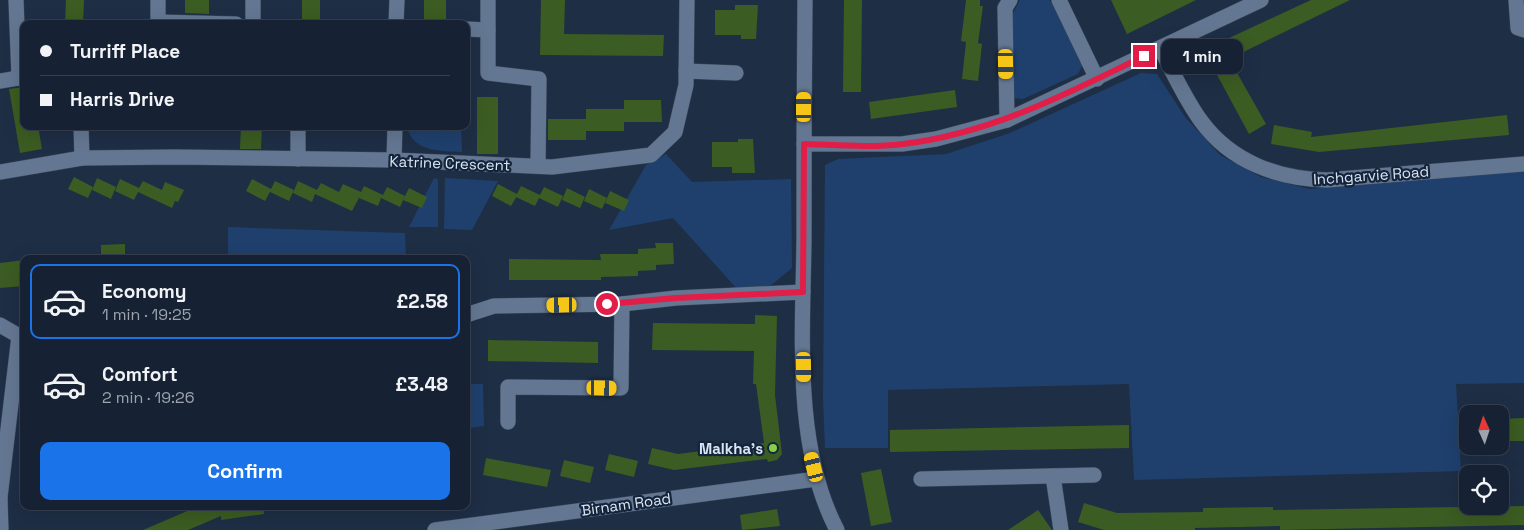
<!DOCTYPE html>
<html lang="en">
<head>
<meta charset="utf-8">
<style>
	:root { --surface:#162234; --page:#1f2a3c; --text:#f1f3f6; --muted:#9ea4ac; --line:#353f4f; --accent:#1a73e8 }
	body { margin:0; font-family:"Space Grotesk",sans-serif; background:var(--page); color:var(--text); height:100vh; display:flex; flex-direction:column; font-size:19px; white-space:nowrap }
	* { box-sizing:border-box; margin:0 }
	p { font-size:16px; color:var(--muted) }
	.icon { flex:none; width:28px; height:28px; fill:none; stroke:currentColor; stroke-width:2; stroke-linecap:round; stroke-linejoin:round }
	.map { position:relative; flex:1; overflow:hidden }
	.drawer { position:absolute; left:20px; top:255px; width:450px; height:255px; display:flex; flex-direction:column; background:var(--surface); border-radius:10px; box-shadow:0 5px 20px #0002,0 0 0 1px var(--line) }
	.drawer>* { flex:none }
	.banner { position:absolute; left:20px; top:20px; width:450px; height:110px; border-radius:10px; box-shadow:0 5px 20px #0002,0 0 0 1px var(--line); display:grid; align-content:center; height:110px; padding:0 20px; background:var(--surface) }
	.needle { width:32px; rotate:357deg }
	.tools { position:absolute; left:1459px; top:405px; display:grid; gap:10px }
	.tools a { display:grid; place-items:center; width:50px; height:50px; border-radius:10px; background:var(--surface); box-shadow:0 5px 20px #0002,0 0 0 1px var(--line); font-size:25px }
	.end { position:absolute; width:22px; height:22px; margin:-11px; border:6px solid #e11d48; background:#fff; box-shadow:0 0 0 2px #fff }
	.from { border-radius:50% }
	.bubble { position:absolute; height:35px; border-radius:10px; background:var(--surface); box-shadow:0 5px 20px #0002,0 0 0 1px var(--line); font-size:16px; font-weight:700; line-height:35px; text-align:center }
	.car { position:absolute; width:15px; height:30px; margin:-15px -8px; border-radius:6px; box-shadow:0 0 4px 1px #0007; background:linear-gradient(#f5c518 24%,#345 0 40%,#f5c518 0 76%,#345 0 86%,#f5c518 0) }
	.banner b { display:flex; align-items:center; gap:18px; height:48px; font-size:19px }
	.banner b+b { border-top:1px solid var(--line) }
	.banner i { width:12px; height:12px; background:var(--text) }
	ul { padding:9px 0 0; list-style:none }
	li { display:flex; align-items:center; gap:15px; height:75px; margin:0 10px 8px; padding:0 10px; border:2px solid transparent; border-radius:10px }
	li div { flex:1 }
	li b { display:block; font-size:19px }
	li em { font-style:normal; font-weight:700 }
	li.selected { border-color:var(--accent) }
	li>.icon { width:45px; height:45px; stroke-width:1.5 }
	.action { display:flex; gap:10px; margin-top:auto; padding:10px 20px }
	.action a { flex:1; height:58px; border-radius:10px; background:var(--accent); color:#fff; font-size:20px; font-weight:700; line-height:58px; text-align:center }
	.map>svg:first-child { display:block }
	.green { fill:#1f406d }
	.building { fill:#3b5c22 }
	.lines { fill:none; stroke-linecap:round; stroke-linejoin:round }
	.minor-casing { stroke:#3a485b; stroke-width:16 }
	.minor { stroke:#647792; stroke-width:15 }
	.route { stroke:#e11d48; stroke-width:6 }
	.poi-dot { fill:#86cf4b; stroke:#14243b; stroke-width:2 }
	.labels { text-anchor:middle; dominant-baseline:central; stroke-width:4.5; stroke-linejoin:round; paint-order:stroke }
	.street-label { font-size:15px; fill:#dae5f4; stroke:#14243b }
	.poi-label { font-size:15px; font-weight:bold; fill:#dae5f4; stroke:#14243b; text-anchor:end }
</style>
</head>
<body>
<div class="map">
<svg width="1524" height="530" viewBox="0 0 1524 530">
	<rect width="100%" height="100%" fill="#1e2e45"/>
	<g class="green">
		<path d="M1020 0H1049L1052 2 1082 66 1078 74 1023 99 1013 98V13Z"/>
		<path d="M1141 73 1157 74 1185 117 1220 155 1261 177 1310 189 1524 168V383L1456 384 1461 471 1134 480 1129 384 888 390V448H825L823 400 825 165 838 159 946 154 1010 133Z"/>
		<path d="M407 126H461L462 152C440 151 412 152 407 126Z"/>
		<path d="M666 154 692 182 791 179 792 268 764 291H739L673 218 609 230 646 165Z"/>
		<path d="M434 178 438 179V227H409Z"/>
		<path d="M445 178 498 181 472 230 444 229Z"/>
		<path d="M228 227 405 233 406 259H228Z"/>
		<path d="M466 384H483L484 426 469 428 471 439 466 440Z"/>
	</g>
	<g class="building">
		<path d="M66 0H84L83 24H65Z"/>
		<path d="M185 0H209V14L185 13Z"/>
		<rect x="302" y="0" width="18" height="24"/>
		<rect x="424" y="0" width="22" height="20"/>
		<path d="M541 0H565L564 34 664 35 663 56 540 55Z"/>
		<path d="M844 0H862L861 92H843Z"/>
		<path d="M966 0H980V6H983L978 43 982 44 978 81 962 79 966 42 961 41Z"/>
		<path d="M1111 0H1196L1127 34Z"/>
		<path d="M1311 0H1350L1235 56 1227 39Z"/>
		<path d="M735 5H758L756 39H741V35H715V10H735Z"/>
		<path d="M1232 64 1266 124 1249 134 1216 73Z"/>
		<path d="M24 87V126H38L42 149 20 153 9 89Z"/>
		<path d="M955 90 957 107 871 119 869 102Z"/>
		<rect x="477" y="97" width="21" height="57"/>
		<path d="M624 100H661L662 122H624V131H586V140H548V119H586V109H624Z"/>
		<path d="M1507 115 1509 135 1319 152 1271 144 1274 125 1312 132 1311 137Z"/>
		<path d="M241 126H262L261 149H240Z"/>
		<path d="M738 139H753L755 173H732V167H712V142H738Z"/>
		<path d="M74 177 93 187 88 198 68 189Z"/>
		<path d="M97 178 116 187 111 199 92 190Z"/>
		<path d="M120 179 139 188 143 181 162 190 165 182 184 190 178 202 175 201 172 208 138 192 134 200 115 191Z"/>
		<path d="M252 179 271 189 275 181 294 190 289 201 270 192 271 190 265 201 246 191Z"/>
		<path d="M298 181 317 190 321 183 339 192 343 184 361 192 364 186 383 195 387 187 405 196 400 207 381 198 378 206 359 198 361 194 352 211 315 194 312 202 293 193Z"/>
		<path d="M498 184 517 194 521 186 540 195 544 187 563 196 558 207 539 198 535 206 516 197 517 196 511 206 492 196Z"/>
		<path d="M409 188 427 197 422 208 403 200Z"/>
		<path d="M567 188 585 197 580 208 562 200Z"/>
		<path d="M589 189 607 198 602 209 584 201Z"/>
		<path d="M610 191 629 200 624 211 605 203Z"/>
		<path d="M655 243H673L674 264 656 265V270L638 271V276L601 277V280H509V259L601 260 600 254H638V249L656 248Z"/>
		<path d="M125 244V259H101V245Z"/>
		<path d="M24 260V286L0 288V263Z"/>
		<path d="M755 315 777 316 775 395 782 454 777 460 768 462 767 459 674 470 648 464 652 448 678 454 764 443 756 384H753L754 351 652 350 653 323 755 324Z"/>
		<path d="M488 340 598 342V363L488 361Z"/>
		<path d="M1524 418V441H1500V419Z"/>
		<path d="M1129 425V448L890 452V430Z"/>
		<path d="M609 454 638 461 634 477 605 470Z"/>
		<path d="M486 458 551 470 547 487 483 475Z"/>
		<path d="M564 460 594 467 590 483 560 476Z"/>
		<path d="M881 469 892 522 871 526 861 473Z"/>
		<path d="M1084 503 1117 513 1203 512V508L1273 507V510L1524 506V525L1280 530V526L1195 528V530H1104L1078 522Z"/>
		<path d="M199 506H263L264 514 221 520V516L188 530H143Z"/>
		<path d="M777 509 780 526 742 530 740 515Z"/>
		<path d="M1038 510 1052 530H1008Z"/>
	</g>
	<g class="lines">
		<g class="minor-casing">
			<g id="minor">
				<path d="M16 0 19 78"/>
				<path d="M805 0C804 80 804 159 804 239 803 332 793 446 837 530"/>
				<path d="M1059 0 1097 79"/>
				<path d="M1516 0 1518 28 1524 30"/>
				<path d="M158 22 236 24"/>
				<path d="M158 24V0"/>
				<path d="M253 24V0"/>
				<path d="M396 24 397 0"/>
				<path d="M466 29 488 30V73L539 79 538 166"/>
				<path d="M488 30V0"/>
				<path d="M1160 48C1173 72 1185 99 1201 121 1231 162 1278 179 1327 180L1524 164"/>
				<path d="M686 71 736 73"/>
				<path d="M0 81 24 77"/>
				<path d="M1007 120 1005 8 1010 0"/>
				<path d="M81 126 82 158"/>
				<path d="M804 144H902L936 139 1007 120 1261 0"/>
				<path d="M298 159V126"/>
				<path d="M394 160 395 126"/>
				<path d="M0 172 82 158 175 157 394 160 552 167 651 155 675 132 686 85 687 0"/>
				<path d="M466 315 494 306 622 304 676 298 803 292"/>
				<path d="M0 325 19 336H24"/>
				<path d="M508 422V387L621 388 622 304"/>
				<path d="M1053 476 1061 530"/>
				<path d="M921 479 1094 475"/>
				<path d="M0 497 19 336"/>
				<path d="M0 498 1 530"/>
				<path d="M435 530 816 479"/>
			</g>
		</g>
		<use href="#minor" class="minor"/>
	</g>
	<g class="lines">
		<path class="route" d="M607 304 676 298 803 292 804 144C837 145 870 148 903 144 989 134 1067 94 1144 56"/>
	</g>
	<circle class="poi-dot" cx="773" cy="448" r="5"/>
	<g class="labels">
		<g class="street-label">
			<text transform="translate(450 163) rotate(2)">Katrine Crescent</text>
			<text transform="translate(1371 175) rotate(-4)">Inchgarvie Road</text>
			<text transform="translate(626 504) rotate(-8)">Birnam Road</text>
		</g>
		<g class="poi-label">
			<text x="763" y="448">Malkha's</text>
		</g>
	</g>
</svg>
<div class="tools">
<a><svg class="needle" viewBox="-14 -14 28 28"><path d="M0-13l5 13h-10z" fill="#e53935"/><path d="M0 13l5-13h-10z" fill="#9ea4ac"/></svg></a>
<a><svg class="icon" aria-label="locate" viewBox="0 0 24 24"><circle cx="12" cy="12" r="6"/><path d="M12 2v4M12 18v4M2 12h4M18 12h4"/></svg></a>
</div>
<i class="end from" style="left:607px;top:304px"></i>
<i class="end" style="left:1144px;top:56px"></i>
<div class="bubble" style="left:1161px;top:39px;width:82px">1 min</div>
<i class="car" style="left:1006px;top:64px;rotate:179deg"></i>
<i class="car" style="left:804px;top:107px;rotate:0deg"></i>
<i class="car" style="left:562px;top:305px;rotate:269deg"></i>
<i class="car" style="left:804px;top:367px;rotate:179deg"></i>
<i class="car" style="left:602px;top:388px;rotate:91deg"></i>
<i class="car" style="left:814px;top:467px;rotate:346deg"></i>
<div class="banner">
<b><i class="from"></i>Turriff Place</b>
<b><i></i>Harris Drive</b>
</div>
<section class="drawer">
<ul>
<li class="selected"><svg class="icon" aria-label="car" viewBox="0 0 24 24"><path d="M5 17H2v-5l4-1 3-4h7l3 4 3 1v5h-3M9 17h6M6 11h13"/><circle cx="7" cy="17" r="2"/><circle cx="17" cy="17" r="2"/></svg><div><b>Economy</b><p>1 min · 19:25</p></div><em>£2.58</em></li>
<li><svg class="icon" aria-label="car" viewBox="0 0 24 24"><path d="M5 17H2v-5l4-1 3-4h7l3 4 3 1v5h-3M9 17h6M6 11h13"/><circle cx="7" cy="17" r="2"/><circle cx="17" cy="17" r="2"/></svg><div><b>Comfort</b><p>2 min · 19:26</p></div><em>£3.48</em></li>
</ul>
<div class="action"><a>Confirm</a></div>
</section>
</div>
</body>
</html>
